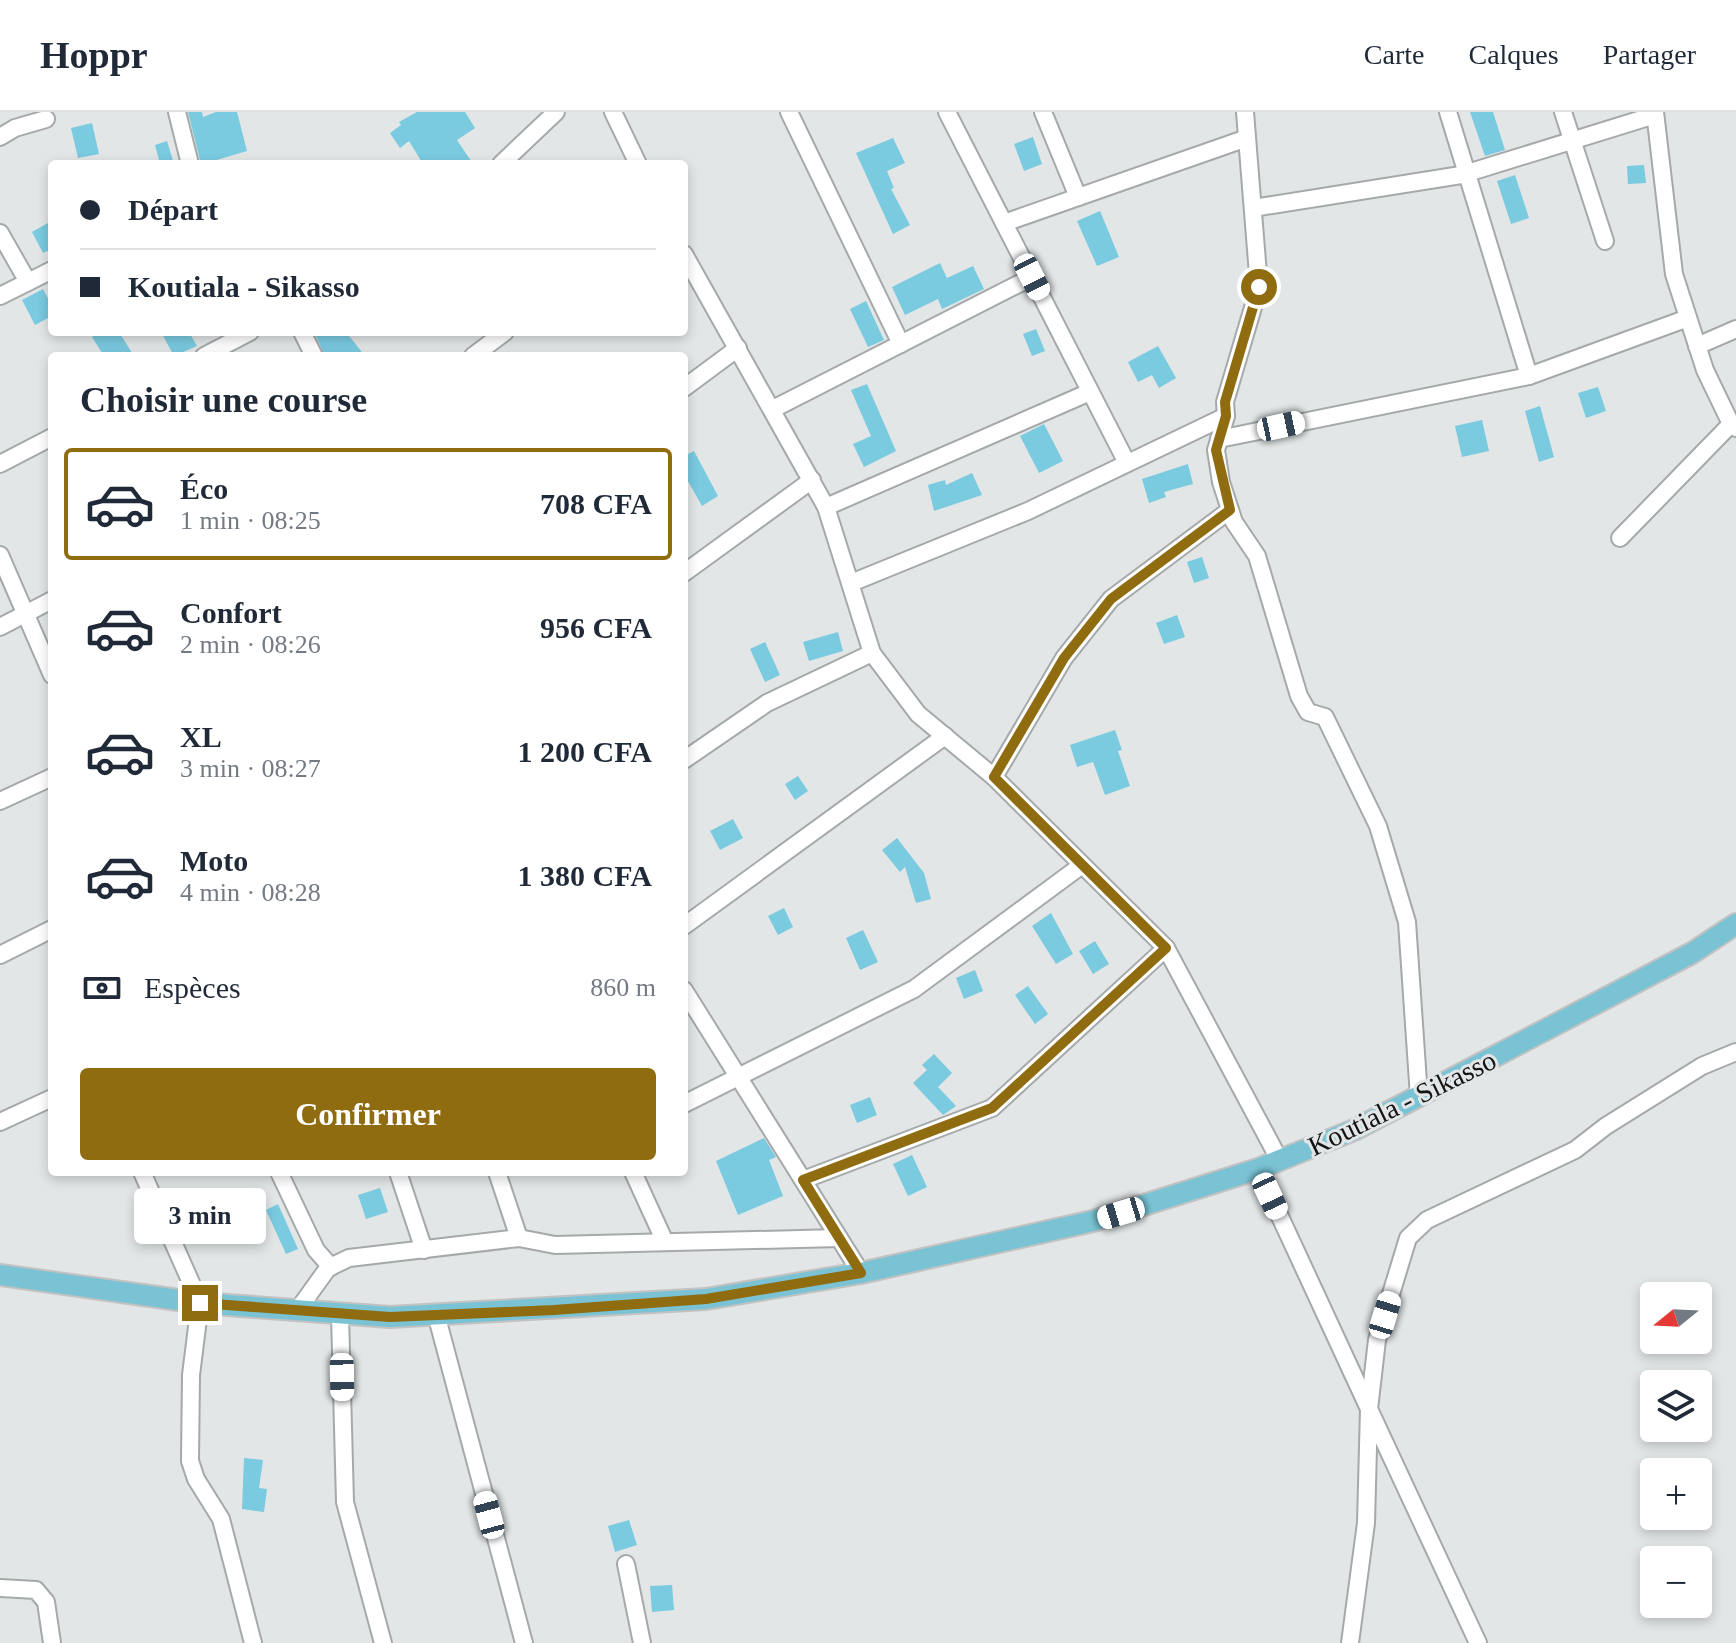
<!DOCTYPE html>
<html lang="fr">
<head>
<meta charset="utf-8">
<style>
	:root { --surface:#fff; --page:#f2f2f3; --text:#1f2937; --muted:#747a83; --line:#e0e1e3; --accent:#906c11 }
	body { margin:0; font-family:Georgia,serif; background:var(--page); color:var(--text); height:100vh; display:flex; flex-direction:column; font-size:30px; white-space:nowrap }
	* { box-sizing:border-box; margin:0 }
	p { font-size:26px; color:var(--muted) }
	.icon { flex:none; width:44px; height:44px; fill:none; stroke:currentColor; stroke-width:2; stroke-linecap:round; stroke-linejoin:round }
	.map { position:relative; flex:1; overflow:hidden }
	.sheet { position:absolute; left:48px; top:240px; width:640px; height:824px; display:flex; flex-direction:column; background:var(--surface); border-radius:8px; box-shadow:0 4px 12px #0003 }
	.sheet>* { flex:none }
	.banner { position:absolute; left:48px; top:48px; width:640px; height:176px; border-radius:8px; box-shadow:0 4px 12px #0003; display:grid; align-content:center; height:176px; padding:0 32px; background:var(--surface) }
	.needle { width:52px; rotate:252deg }
	.fabs { position:absolute; left:1640px; top:1170px; display:grid; gap:16px }
	.fabs a { display:grid; place-items:center; width:72px; height:72px; border-radius:8px; background:var(--surface); box-shadow:0 4px 12px #0003; font-size:40px }
	.end { position:absolute; width:36px; height:36px; margin:-18px; border:10px solid #906c11; background:#fff; box-shadow:0 0 0 4px #fff }
	.from { border-radius:50% }
	.bubble { position:absolute; height:56px; border-radius:8px; background:var(--surface); box-shadow:0 4px 12px #0003; font-size:26px; font-weight:700; line-height:56px; text-align:center }
	.car { position:absolute; width:24px; height:48px; margin:-24px -12px; border-radius:10px; box-shadow:0 0 6px 2px #0007; background:linear-gradient(#fff 24%,#345 0 40%,#fff 0 76%,#345 0 86%,#fff 0) }
	.banner b { display:flex; align-items:center; gap:28px; height:76px; font-size:30px }
	.banner b+b { border-top:2px solid var(--line) }
	.banner i { width:20px; height:20px; background:var(--text) }
	ul { padding:0; list-style:none }
	li { display:flex; align-items:center; gap:24px; height:112px; margin:0 16px 12px; padding:0 16px; border:4px solid transparent; border-radius:8px }
	li div { flex:1 }
	li b { display:block; font-size:30px }
	li em { font-style:normal; font-weight:700 }
	li.selected { border-color:var(--accent) }
	li>.icon { width:72px; height:72px; stroke-width:1.5 }
	h2 { padding:0 32px; font-size:36px; line-height:96px }
	.pay { display:flex; align-items:center; gap:20px; height:88px; padding:0 32px; font-size:30px }
	.pay p { margin-inline-start:auto }
	.primary-button { display:flex; gap:16px; margin-top:auto; padding:16px 32px }
	.primary-button a { flex:1; height:92px; border-radius:8px; background:var(--accent); color:#fff; font-size:32px; font-weight:700; line-height:92px; text-align:center }
	header { display:flex; align-items:center; gap:48px; box-sizing:border-box; height:112px; padding:0 40px; background:var(--surface); border-bottom:2px solid var(--line) }
	header strong { font-size:38px }
	nav { display:flex; gap:44px; margin-inline-start:auto; font-size:28px }
	.map>svg:first-child { display:block }
	.building { fill:#7acae0 }
	.lines { fill:none; stroke-linecap:round; stroke-linejoin:round }
	.minor-casing { stroke:#a6a9aa; stroke-width:20 }
	.major-casing { stroke:#c2c2c2; stroke-width:24 }
	.minor { stroke:#fff; stroke-width:16 }
	.major { stroke:#7ac3d4; stroke-width:20 }
	.route { stroke:#906c11; stroke-width:10 }
	.labels { text-anchor:middle; dominant-baseline:central; stroke-width:6; stroke-linejoin:round; paint-order:stroke }
	.street-label { font-size:28px; fill:#131414; stroke:#e2e6e7 }
</style>
</head>
<body>
<header>
<strong>Hoppr</strong>
<nav><a>Carte</a><a>Calques</a><a>Partager</a></nav>
</header>
<div class="map">
<svg width="1736" height="1531" viewBox="0 0 1736 1531">
	<rect width="100%" height="100%" fill="#e2e6e7"/>
	<g class="building">
		<path d="M188 0H202L203 5 216 0H237L247 39 213 49 214 52H201Z"/>
		<path d="M417 0H465L475 16 457 28 473 52H423L409 29 400 36 390 21 401 13 399 10Z"/>
		<path d="M1470 0H1493L1505 38 1485 44Z"/>
		<path d="M92 11 99 42 78 46 71 16Z"/>
		<path d="M1033 25 1042 52 1024 59 1014 32Z"/>
		<path d="M893 26 905 51 887 59 894 76 891 77 910 113 893 122 856 41Z"/>
		<path d="M167 29 174 52H160L155 33Z"/>
		<path d="M1644 53 1646 71 1628 72 1627 54Z"/>
		<path d="M1515 63 1529 106 1511 112 1497 69Z"/>
		<path d="M1100 99 1119 145 1097 154 1077 109Z"/>
		<path d="M48 111 52 119V137L43 141 32 120Z"/>
		<path d="M940 151 947 166 973 154 984 177 942 197 938 187 905 203 892 175Z"/>
		<path d="M43 177 52 194V204L35 213 22 188Z"/>
		<path d="M866 189 884 228 868 235 850 197Z"/>
		<path d="M1036 217 1045 239 1032 244 1023 222Z"/>
		<path d="M101 220H119L134 244H104L92 225Z"/>
		<path d="M161 220H189L197 234 174 244Z"/>
		<path d="M314 220H346L365 244H325Z"/>
		<path d="M1158 234 1176 266 1159 276 1152 263 1138 270 1128 250Z"/>
		<path d="M867 272 896 339 864 355 853 332 871 324 851 278Z"/>
		<path d="M1598 275 1606 299 1586 306 1578 281Z"/>
		<path d="M1540 294 1554 345 1539 350 1525 299Z"/>
		<path d="M1482 308 1489 339 1462 345 1455 314Z"/>
		<path d="M1044 312 1063 349 1039 361 1020 324Z"/>
		<path d="M694 339 718 384 702 394 684 362V344Z"/>
		<path d="M1188 352 1193 372 1164 380 1166 385 1149 391 1142 367Z"/>
		<path d="M972 361 982 383 934 399 928 373 945 368 946 373Z"/>
		<path d="M1202 445 1209 466 1194 471 1187 450Z"/>
		<path d="M1177 503 1185 525 1164 532 1156 511Z"/>
		<path d="M838 520 843 539 809 549 803 530Z"/>
		<path d="M765 530 780 563 765 570 750 537Z"/>
		<path d="M1115 618 1122 638 1118 639 1130 674 1105 683 1093 650 1077 655 1070 633Z"/>
		<path d="M798 664 808 679 795 688 785 672Z"/>
		<path d="M733 707 743 726 720 738 710 719Z"/>
		<path d="M897 726 924 761 931 787 916 791 905 755 900 760 882 738Z"/>
		<path d="M784 796 793 815 778 823 768 804Z"/>
		<path d="M1051 801 1073 842 1056 852 1032 814Z"/>
		<path d="M863 818 878 850 860 858 846 826Z"/>
		<path d="M1095 829 1109 852 1093 862 1079 839Z"/>
		<path d="M975 858 983 879 964 887 956 866Z"/>
		<path d="M1028 874 1048 902 1035 912 1015 883Z"/>
		<path d="M934 942 952 961 938 975 956 994 943 1003 913 971 927 958 922 953Z"/>
		<path d="M870 985 877 1003 857 1011 850 993Z"/>
		<path d="M764 1026 776 1045 769 1048 783 1084 738 1103 716 1049Z"/>
		<path d="M912 1043 927 1075 908 1084 893 1052Z"/>
		<path d="M380 1076 388 1100 366 1107 358 1083Z"/>
		<path d="M278 1092 298 1137 286 1142 266 1098Z"/>
		<path d="M244 1346 263 1348 259 1376 267 1377 264 1400 242 1397Z"/>
		<path d="M629 1408 637 1433 615 1440 608 1414Z"/>
		<path d="M672 1473 674 1498 652 1500 650 1474Z"/>
	</g>
	<g class="lines">
		<g class="minor-casing">
			<g id="minor">
				<path d="M177 0 190 52"/>
				<path d="M613 0 638 52"/>
				<path d="M789 0 901 232"/>
				<path d="M947 0 1127 351"/>
				<path d="M1043 0 1078 85"/>
				<path d="M1245 0 1259 175 1225 290 1226 304 1216 338 1221 370 1234 410 1257 444 1299 584 1308 600 1325 605 1378 714 1407 810 1419 985"/>
				<path d="M1448 0 1529 264"/>
				<path d="M1563 0 1605 129"/>
				<path d="M1655 0 1674 162 1705 258 1731 312 1736 316"/>
				<path d="M0 25 15 16 46 7"/>
				<path d="M501 52 556 0"/>
				<path d="M1253 96 1461 63 1655 3"/>
				<path d="M1004 111 1247 26"/>
				<path d="M0 121 28 170"/>
				<path d="M684 142 826 395 872 541 918 602 994 665 1166 836 1280 1049"/>
				<path d="M0 184 52 158"/>
				<path d="M302 220 314 244"/>
				<path d="M1697 234 1736 217"/>
				<path d="M204 244 250 220"/>
				<path d="M473 244 505 220"/>
				<path d="M684 276 738 236"/>
				<path d="M773 297 1032 165"/>
				<path d="M1219 327 1529 264 1688 206"/>
				<path d="M0 352 52 325"/>
				<path d="M826 395 1090 280"/>
				<path d="M1620 426 1731 312"/>
				<path d="M0 443 52 563"/>
				<path d="M684 461 812 368"/>
				<path d="M851 471 1028 399 1226 304"/>
				<path d="M0 515 52 488"/>
				<path d="M684 648 767 591 872 541"/>
				<path d="M994 665 1064 546 1111 487 1230 398"/>
				<path d="M0 689 52 665"/>
				<path d="M684 814 945 624"/>
				<path d="M0 843 52 817"/>
				<path d="M684 878 861 1161"/>
				<path d="M684 992 914 877 1082 753"/>
				<path d="M0 1010 52 986"/>
				<path d="M1258 1057 1369 1297 1366 1411 1350 1531"/>
				<path d="M142 1060 200 1191 191 1263 190 1349 196 1367 221 1407 253 1531"/>
				<path d="M279 1060 316 1138 331 1155"/>
				<path d="M398 1060 424 1138"/>
				<path d="M497 1060 519 1126"/>
				<path d="M633 1060 665 1130"/>
				<path d="M803 1068 992 996 1166 836"/>
				<path d="M297 1199 328 1156 349 1146 519 1126 555 1133 839 1126"/>
				<path d="M436 1202 524 1531"/>
				<path d="M340 1203 345 1390 383 1531"/>
				<path d="M626 1452 642 1531"/>
				<path d="M0 1476 36 1478 46 1490 52 1531"/>
				<path d="M1478 1531 1369 1297 1377 1228 1408 1126 1427 1108 1575 1038 1606 1014 1702 954 1736 940"/>
			</g>
		</g>
		<g class="major-casing">
			<path id="major" d="M0 1163 200 1191 390 1205 706 1187 861 1161 1093 1109 1258 1057 1354 1018 1692 841 1736 812"/>
		</g>
		<use href="#minor" class="minor"/>
		<use href="#major" class="major"/>
	</g>
	<g class="lines">
		<path class="route" d="M200 1191 390 1205 554 1198 706 1187 861 1161 803 1068 992 996 1166 836 994 665 1064 546 1111 487 1230 398 1216 338 1226 304 1225 290 1259 175"/>
	</g>
	<g class="labels">
		<g class="street-label">
			<text transform="translate(1402 991) rotate(-26)">Koutiala - Sikasso</text>
		</g>
	</g>
</svg>
<div class="fabs">
<a><svg class="needle" viewBox="-14 -14 28 28"><path d="M0-13l5 13h-10z" fill="#e53935"/><path d="M0 13l5-13h-10z" fill="#747a83"/></svg></a>
<a><svg class="icon" aria-label="layers" viewBox="0 0 24 24"><path d="M12 4l9 5-9 5-9-5zM3 14l9 5 9-5"/></svg></a>
<a>+</a>
<a>−</a>
</div>
<i class="end from" style="left:1259px;top:175px"></i>
<i class="end" style="left:200px;top:1191px"></i>
<div class="bubble" style="left:134px;top:1076px;width:132px">3 min</div>
<i class="car" style="left:1032px;top:165px;rotate:153deg"></i>
<i class="car" style="left:1281px;top:314px;rotate:78deg"></i>
<i class="car" style="left:1270px;top:1084px;rotate:155deg"></i>
<i class="car" style="left:1121px;top:1101px;rotate:253deg"></i>
<i class="car" style="left:1385px;top:1203px;rotate:17deg"></i>
<i class="car" style="left:342px;top:1265px;rotate:179deg"></i>
<i class="car" style="left:489px;top:1403px;rotate:345deg"></i>
<div class="banner">
<b><i class="from"></i>Départ</b>
<b><i></i>Koutiala - Sikasso</b>
</div>
<section class="sheet">
<h2>Choisir une course</h2>
<ul>
<li class="selected"><svg class="icon" aria-label="car" viewBox="0 0 24 24"><path d="M5 17H2v-5l4-1 3-4h7l3 4 3 1v5h-3M9 17h6M6 11h13"/><circle cx="7" cy="17" r="2"/><circle cx="17" cy="17" r="2"/></svg><div><b>Éco</b><p>1 min · 08:25</p></div><em>708 CFA</em></li>
<li><svg class="icon" aria-label="car" viewBox="0 0 24 24"><path d="M5 17H2v-5l4-1 3-4h7l3 4 3 1v5h-3M9 17h6M6 11h13"/><circle cx="7" cy="17" r="2"/><circle cx="17" cy="17" r="2"/></svg><div><b>Confort</b><p>2 min · 08:26</p></div><em>956 CFA</em></li>
<li><svg class="icon" aria-label="car" viewBox="0 0 24 24"><path d="M5 17H2v-5l4-1 3-4h7l3 4 3 1v5h-3M9 17h6M6 11h13"/><circle cx="7" cy="17" r="2"/><circle cx="17" cy="17" r="2"/></svg><div><b>XL</b><p>3 min · 08:27</p></div><em>1 200 CFA</em></li>
<li><svg class="icon" aria-label="car" viewBox="0 0 24 24"><path d="M5 17H2v-5l4-1 3-4h7l3 4 3 1v5h-3M9 17h6M6 11h13"/><circle cx="7" cy="17" r="2"/><circle cx="17" cy="17" r="2"/></svg><div><b>Moto</b><p>4 min · 08:28</p></div><em>1 380 CFA</em></li>
</ul>
<div class="pay"><svg class="icon" aria-label="cash" viewBox="0 0 24 24"><path d="M3 7h18v10H3z"/><circle cx="12" cy="12" r="2"/></svg>Espèces<p>860 m</p></div>
<div class="primary-button"><a>Confirmer</a></div>
</section>
</div>
</body>
</html>
